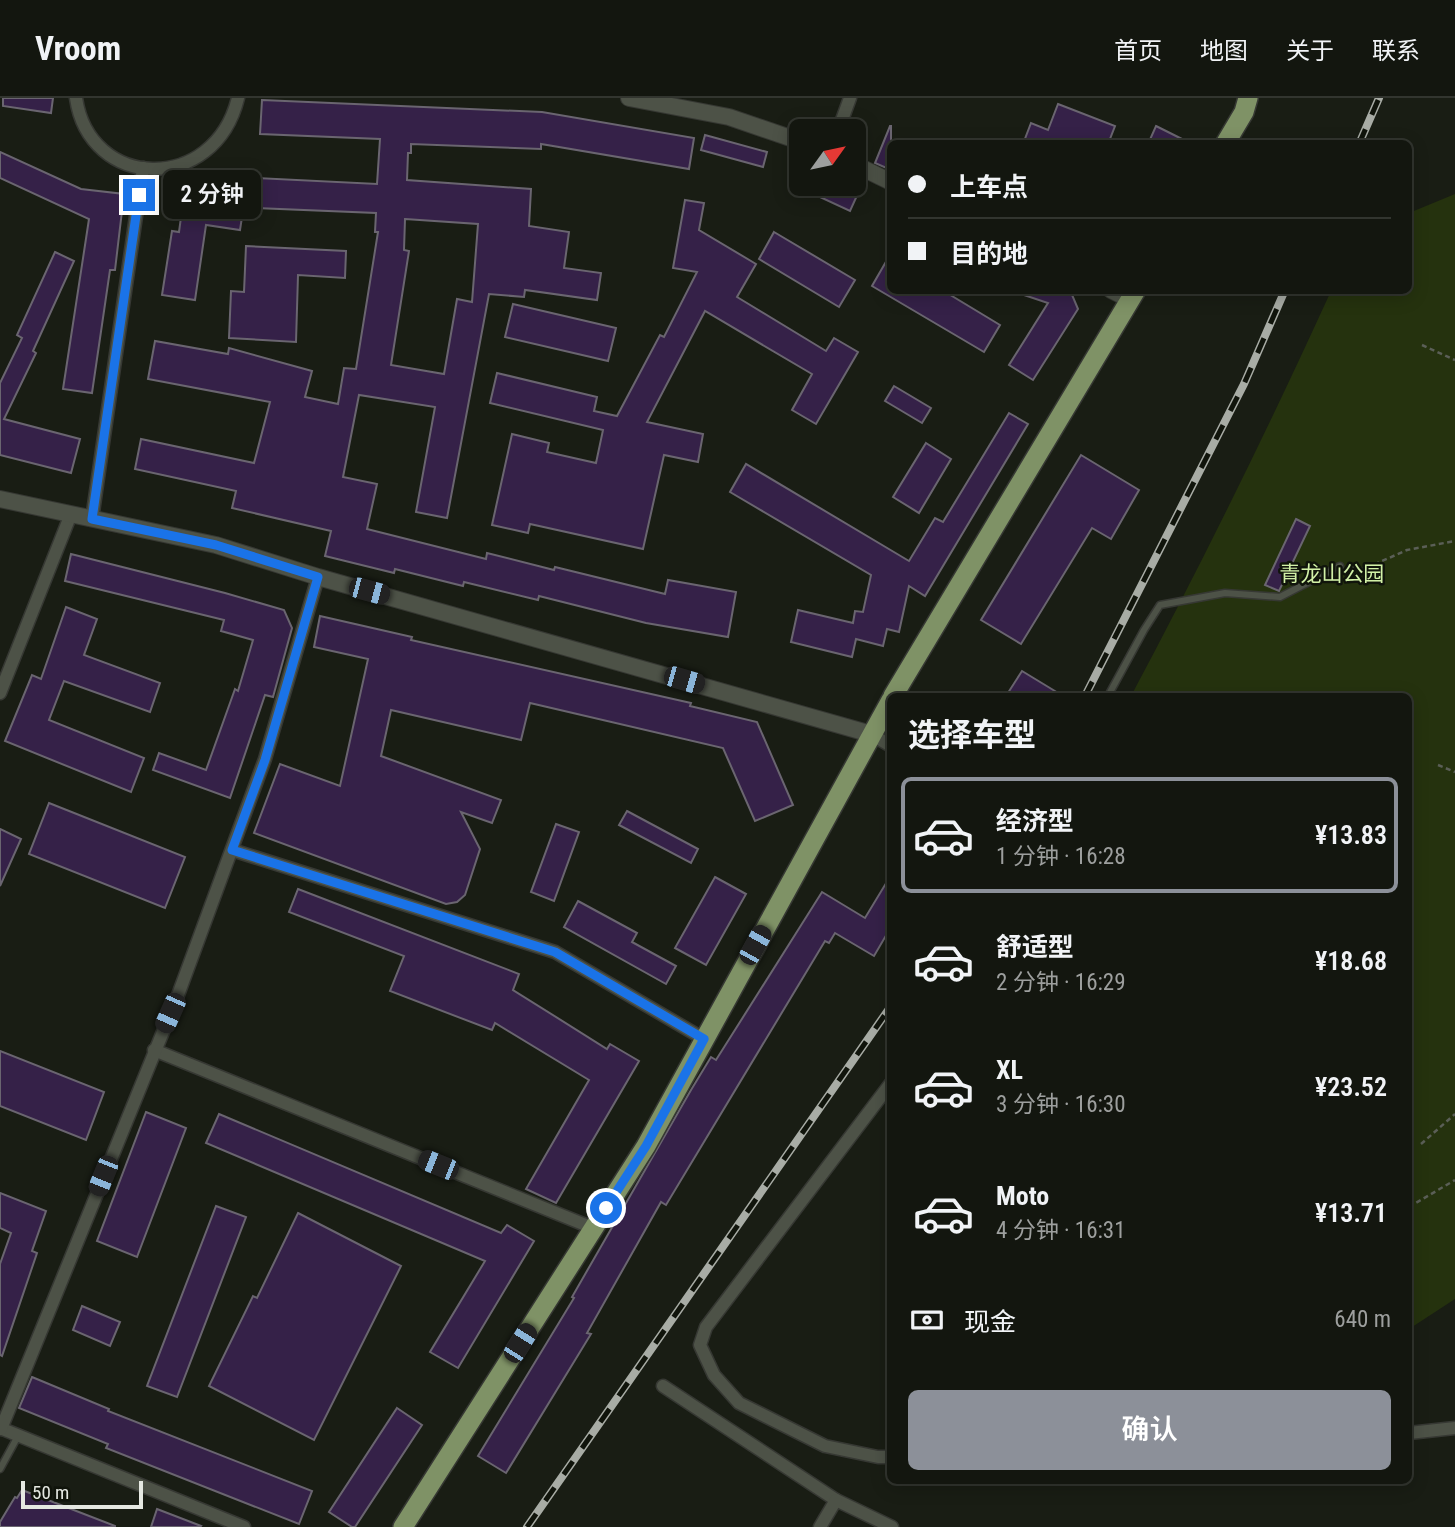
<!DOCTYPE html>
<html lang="zh">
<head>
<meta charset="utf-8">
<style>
	:root { --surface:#13160f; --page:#1c1f18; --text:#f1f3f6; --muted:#9d9f9e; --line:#32352f; --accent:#8c9099 }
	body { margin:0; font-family:"Roboto Condensed","Noto Sans SC",sans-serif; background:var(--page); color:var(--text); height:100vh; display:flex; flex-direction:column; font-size:26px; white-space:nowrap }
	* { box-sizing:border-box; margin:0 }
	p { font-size:23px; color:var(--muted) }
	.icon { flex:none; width:38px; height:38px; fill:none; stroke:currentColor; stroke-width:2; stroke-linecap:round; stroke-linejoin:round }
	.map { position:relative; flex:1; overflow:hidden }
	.sheet { position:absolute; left:887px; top:595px; width:525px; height:791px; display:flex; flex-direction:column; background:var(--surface); border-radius:10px; box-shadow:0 4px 18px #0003,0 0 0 2px var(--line) }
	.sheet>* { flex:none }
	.hud { position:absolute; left:887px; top:42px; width:525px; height:154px; border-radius:10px; box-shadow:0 4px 18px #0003,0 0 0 2px var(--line); display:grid; align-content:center; height:154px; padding:0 21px; background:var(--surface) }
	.needle { width:46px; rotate:57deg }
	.fabs { position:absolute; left:789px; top:21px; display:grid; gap:14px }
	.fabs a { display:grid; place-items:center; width:77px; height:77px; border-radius:10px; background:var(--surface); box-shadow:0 4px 18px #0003,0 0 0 2px var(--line); font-size:35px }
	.scale { position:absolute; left:21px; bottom:18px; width:122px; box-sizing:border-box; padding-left:7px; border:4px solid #e5e8e2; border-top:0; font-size:19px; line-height:24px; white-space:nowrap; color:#e5e8e2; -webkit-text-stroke:5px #10140b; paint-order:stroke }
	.end { position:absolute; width:32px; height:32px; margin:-16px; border:9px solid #1a73e8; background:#fff; box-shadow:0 0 0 4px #fff }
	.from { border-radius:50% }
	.bubble { position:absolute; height:49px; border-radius:10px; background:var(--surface); box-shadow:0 4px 18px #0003,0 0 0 2px var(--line); font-size:23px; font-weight:600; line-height:49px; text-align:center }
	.car { position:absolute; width:21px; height:42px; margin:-21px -10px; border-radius:9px; box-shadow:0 0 5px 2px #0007; background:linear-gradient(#222 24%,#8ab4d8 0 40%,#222 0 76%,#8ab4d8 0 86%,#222 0) }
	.hud b { display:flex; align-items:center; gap:24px; height:66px; font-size:26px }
	.hud b+b { border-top:2px solid var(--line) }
	.hud i { width:18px; height:18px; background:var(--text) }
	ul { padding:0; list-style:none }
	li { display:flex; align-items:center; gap:21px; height:116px; margin:0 14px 10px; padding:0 7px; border:4px solid transparent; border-radius:10px }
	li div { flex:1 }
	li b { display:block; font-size:26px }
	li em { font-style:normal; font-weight:600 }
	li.on { border-color:var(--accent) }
	li>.icon { width:63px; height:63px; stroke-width:1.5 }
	h2 { padding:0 21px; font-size:32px; line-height:84px }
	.pay { display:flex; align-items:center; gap:18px; height:77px; padding:0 21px; font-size:26px }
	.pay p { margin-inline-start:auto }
	.action { display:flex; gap:14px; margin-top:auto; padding:14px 21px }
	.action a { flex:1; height:80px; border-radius:10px; background:var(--accent); color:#fff; font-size:28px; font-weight:600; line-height:80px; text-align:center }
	header { display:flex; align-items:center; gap:42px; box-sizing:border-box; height:98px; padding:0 35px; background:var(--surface); border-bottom:2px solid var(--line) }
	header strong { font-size:33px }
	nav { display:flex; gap:38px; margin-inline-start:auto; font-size:24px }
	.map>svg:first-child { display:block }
	.green { fill:#25320e }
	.building { fill:#352148; stroke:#6a6570; stroke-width:2; fill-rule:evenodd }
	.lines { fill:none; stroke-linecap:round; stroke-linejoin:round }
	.service-casing { stroke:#363833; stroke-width:9 }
	.minor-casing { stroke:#363833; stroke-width:15 }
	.tertiary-casing { stroke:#363833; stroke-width:18 }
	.primary-casing { stroke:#363833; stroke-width:22 }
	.path { stroke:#5b5f57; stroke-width:2.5; stroke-dasharray:5 3.5; stroke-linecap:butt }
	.service { stroke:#4d5247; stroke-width:6 }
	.minor { stroke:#4d5247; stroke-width:12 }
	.tertiary { stroke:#4d5247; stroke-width:16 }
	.primary { stroke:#7f9266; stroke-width:19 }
	.rail-casing { stroke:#a8aca5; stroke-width:8 }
	.rail { stroke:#10140b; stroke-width:5; stroke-dasharray:16; stroke-linecap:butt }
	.route { stroke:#1a73e8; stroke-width:9 }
	.labels { text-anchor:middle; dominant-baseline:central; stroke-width:5; stroke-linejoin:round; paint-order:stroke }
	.park-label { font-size:21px; fill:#d2f1a7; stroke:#10140b }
</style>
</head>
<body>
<header>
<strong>Vroom</strong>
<nav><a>首页</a><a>地图</a><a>关于</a><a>联系</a></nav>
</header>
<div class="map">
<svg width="1455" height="1429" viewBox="0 0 1455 1429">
	<rect width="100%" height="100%" fill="#191d14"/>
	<path class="green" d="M1455 96V1201L1409 1231V598H1131C1202 465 1268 331 1331 193L1409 192V115Z"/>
	<g class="building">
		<path d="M3 0H53L51 15 3 8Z"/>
		<path d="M262 2 542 14 694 40 689 71 541 46V51L411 46V55H408L407 82 531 91 529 128 569 134 564 170 601 175 597 202 525 192 524 199 489 196 447 420 416 414 435 309 359 297 343 379 377 386 367 431 486 461 487 455 554 472 555 469 665 496 668 482 736 494 728 539 646 525 539 498 538 502 464 484 463 488 395 471 394 475 325 458 331 433 232 410 236 393 135 371 141 341 254 365 270 304 148 281 155 243 228 256 229 250 312 273 305 299 338 306 344 270 356 271 378 134H375L376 115 256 110 257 80 377 86 380 41 260 36ZM405 121 478 126 472 204 457 201 444 276 391 267 409 153 404 152Z"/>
		<path d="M1058 6 1115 28 1108 46H1023L1031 25 1048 32Z"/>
		<path d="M890 28H891V72L875 65Z"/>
		<path d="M1156 28 1192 46H1148Z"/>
		<path d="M705 37 767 54 763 69 701 52Z"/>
		<path d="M0 54 81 91 124 96 115 172H110L92 295 63 291 89 121 0 80Z"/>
		<path d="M792 86H849L860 91 850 113Z"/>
		<path d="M184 97 244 106 240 132 206 127 195 202 162 197 172 133 179 134Z"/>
		<path d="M685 102 704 105 699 132 756 166 737 199 826 253 834 240 858 254 816 326 792 312 812 276 705 213 647 324 703 336 698 364 664 357 643 451 530 426 528 435 492 427 512 336 549 345 547 354 596 365 603 332 490 305 497 275 597 299 594 313 617 318 660 237 664 239 697 174 673 170Z"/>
		<path d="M774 134 855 182 839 209 759 161Z"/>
		<path d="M246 148 346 153 345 180 298 177 296 244 229 240 231 193 244 194Z"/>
		<path d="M55 154 74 163 33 253 36 255 4 321 80 341 71 375 0 357V285L22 240 17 237Z"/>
		<path d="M891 155V192H942L1000 227 984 254 872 188Z"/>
		<path d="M1018 192H1070L1078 211 1033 282 1009 267 1048 205 1018 195Z"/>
		<path d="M513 206 616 230 608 263 505 239Z"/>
		<path d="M894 288 931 310 922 325 885 303Z"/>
		<path d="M1009 315 1028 326 925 498 909 488 899 534 887 531 883 548 856 541 852 559 791 544 798 512 853 525 855 513 863 514 871 477 730 394 746 366 909 463 935 420 943 424Z"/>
		<path d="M926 345 951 361 919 415 893 399Z"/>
		<path d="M1081 357 1139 392 1111 441 1092 430 1021 546 981 522Z"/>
		<path d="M1296 421 1310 428 1279 493 1265 487Z"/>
		<path d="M71 456 225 495 284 512 292 530 273 599 265 597 230 700 153 672 159 655 206 672 235 591 238 593 253 542 221 533 224 522 65 483Z"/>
		<path d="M66 509 97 521 84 557 160 585 150 614 64 583 49 622 144 660 131 694 5 643 32 577 41 581Z"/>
		<path d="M320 518 412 539 411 542 691 605 690 608 757 624 793 707 755 723 723 650 530 605 521 642 391 612 381 658 501 702 492 725 461 714 480 751 465 797 457 804 446 806 254 735 280 666 340 688 368 561 314 549Z"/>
		<path d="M1022 573 1063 598H1006Z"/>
		<path d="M49 705 185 759 165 810 29 756Z"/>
		<path d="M627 713 698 751 691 765 619 727Z"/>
		<path d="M556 726 579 734 554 803 531 794Z"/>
		<path d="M0 731 21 741 0 788Z"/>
		<path d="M891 777V829L874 858 835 835 829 845 825 843 666 1107 661 1104 587 1235 591 1236 506 1375 478 1358 574 1200 572 1199 691 992 711 959 716 962 822 794 865 820Z"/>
		<path d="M715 779 746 796 706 867 675 850Z"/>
		<path d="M298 791 519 876 513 892 607 951 610 946 639 963 556 1105 526 1091 589 982 495 925 492 932 390 893 404 858 289 814Z"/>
		<path d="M578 803 637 835 632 844 676 868 666 886 564 829Z"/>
		<path d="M0 953 104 994 86 1042 0 1008Z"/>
		<path d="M146 1014 186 1030 137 1159 97 1143Z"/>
		<path d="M219 1016 501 1135 507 1127 534 1143 458 1270 430 1254 485 1163 206 1045Z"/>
		<path d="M0 1095 46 1113 32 1153 37 1155 2 1258 0 1257V1166L11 1135 0 1130Z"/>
		<path d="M216 1108 246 1119 177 1299 147 1288Z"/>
		<path d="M298 1115 401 1168 314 1342 209 1288 253 1198 257 1200Z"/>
		<path d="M82 1208 120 1224 110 1248 73 1232Z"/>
		<path d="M32 1279 109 1311 108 1313 312 1393 299 1426 106 1350 108 1346 19 1310Z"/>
		<path d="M397 1310 422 1327 355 1429H352L329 1414Z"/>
		<path d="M22 1392 115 1428V1429H0V1424L15 1399 17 1400Z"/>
		<path d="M157 1411 201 1428 200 1429H151Z"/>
	</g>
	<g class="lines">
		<g class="service-casing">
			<g id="service">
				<path d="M1108 598 1144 532 1160 507 1225 495 1280 499 1340 468"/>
				<path d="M0 1371 18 1338"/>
			</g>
		</g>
		<g class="minor-casing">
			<g id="minor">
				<path d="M76 0C89 92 214 97 238 0"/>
				<path d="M838 33 850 0"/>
				<path d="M92 421 143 70"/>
				<path d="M0 595 71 416"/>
				<path d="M871 636 891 648"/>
				<path d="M232 752 555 854 704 941"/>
				<path d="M154 952 593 1130"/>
				<path d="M891 985 706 1229 700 1247 714 1277 739 1305 825 1348 878 1359H891"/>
				<path d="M663 1288 836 1402 892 1429"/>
				<path d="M0 1330 244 1429"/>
				<path d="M1 1331 178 897 265 661 318 479"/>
				<path d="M1409 1335 1455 1330"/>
				<path d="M820 1429 836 1402"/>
			</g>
		</g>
		<g class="tertiary-casing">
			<g id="tertiary">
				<path d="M629 0 729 19 802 44"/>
				<path d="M854 66 891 84"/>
				<path d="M1111 192 1131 202"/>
				<path d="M0 401 216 447 318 479 871 636"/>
			</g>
		</g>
		<g class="primary-casing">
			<g id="primary">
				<path d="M1225 46 1244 14 1248 0"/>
				<path d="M893 598 1136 192"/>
				<path d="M403 1429 646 1048 891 602"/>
			</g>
		</g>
		<g class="path">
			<path d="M1422 247 1455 262"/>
			<path d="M1350 469 1364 471 1407 452 1455 443"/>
			<path d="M1438 667 1455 674"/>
			<path d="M1421 1046 1455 1016"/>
			<path d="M1409 1109 1455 1082"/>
		</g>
		<use href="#service" class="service"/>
		<use href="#minor" class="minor"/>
		<use href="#tertiary" class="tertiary"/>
		<use href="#primary" class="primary"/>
		<g class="rail-casing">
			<g id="rail">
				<path d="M1359 46 1379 0"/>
				<path d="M1085 598 1244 286 1285 192"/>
				<path d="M527 1429 891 908"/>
			</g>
		</g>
		<use href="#rail" class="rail"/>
	</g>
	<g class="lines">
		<path class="route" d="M139 97 92 421 216 447 318 479 265 662 232 752 555 854 704 941 646 1048 606 1110"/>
	</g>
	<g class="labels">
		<g class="park-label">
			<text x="1332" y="476">青龙山公园</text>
		</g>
	</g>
</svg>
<div class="fabs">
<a><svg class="needle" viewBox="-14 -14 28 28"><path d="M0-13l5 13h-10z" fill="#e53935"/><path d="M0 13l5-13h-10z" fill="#9d9f9e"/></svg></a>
</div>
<div class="scale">50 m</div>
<i class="end from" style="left:606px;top:1110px"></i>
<i class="end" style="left:139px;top:97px"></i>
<div class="bubble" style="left:163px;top:72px;width:98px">2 分钟</div>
<i class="car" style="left:369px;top:493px;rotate:105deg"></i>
<i class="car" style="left:684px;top:582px;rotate:106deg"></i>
<i class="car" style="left:755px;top:847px;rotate:29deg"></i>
<i class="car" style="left:170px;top:915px;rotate:204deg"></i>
<i class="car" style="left:438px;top:1067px;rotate:292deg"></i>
<i class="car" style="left:103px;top:1078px;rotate:202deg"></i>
<i class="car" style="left:520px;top:1245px;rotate:32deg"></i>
<div class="hud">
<b><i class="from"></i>上车点</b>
<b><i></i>目的地</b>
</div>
<section class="sheet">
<h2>选择车型</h2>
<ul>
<li class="on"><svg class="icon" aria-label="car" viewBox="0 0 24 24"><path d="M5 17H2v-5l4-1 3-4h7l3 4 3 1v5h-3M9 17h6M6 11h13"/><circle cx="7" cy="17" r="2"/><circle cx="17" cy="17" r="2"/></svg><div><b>经济型</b><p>1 分钟 · 16:28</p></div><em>¥13.83</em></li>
<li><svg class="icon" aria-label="car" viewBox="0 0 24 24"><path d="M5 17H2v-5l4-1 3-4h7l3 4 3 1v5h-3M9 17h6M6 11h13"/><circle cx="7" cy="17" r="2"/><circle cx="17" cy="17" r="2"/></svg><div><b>舒适型</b><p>2 分钟 · 16:29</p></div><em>¥18.68</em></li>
<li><svg class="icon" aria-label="car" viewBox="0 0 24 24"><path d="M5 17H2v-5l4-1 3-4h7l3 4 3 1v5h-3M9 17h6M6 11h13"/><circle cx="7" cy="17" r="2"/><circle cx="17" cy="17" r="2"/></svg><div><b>XL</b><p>3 分钟 · 16:30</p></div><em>¥23.52</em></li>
<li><svg class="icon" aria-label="car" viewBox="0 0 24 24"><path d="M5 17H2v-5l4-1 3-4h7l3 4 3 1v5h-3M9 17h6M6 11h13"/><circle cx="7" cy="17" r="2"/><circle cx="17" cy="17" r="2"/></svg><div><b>Moto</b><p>4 分钟 · 16:31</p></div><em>¥13.71</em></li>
</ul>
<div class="pay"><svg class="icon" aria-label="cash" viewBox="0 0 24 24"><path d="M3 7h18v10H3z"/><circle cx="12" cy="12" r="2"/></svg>现金<p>640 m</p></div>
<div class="action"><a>确认</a></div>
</section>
</div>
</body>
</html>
